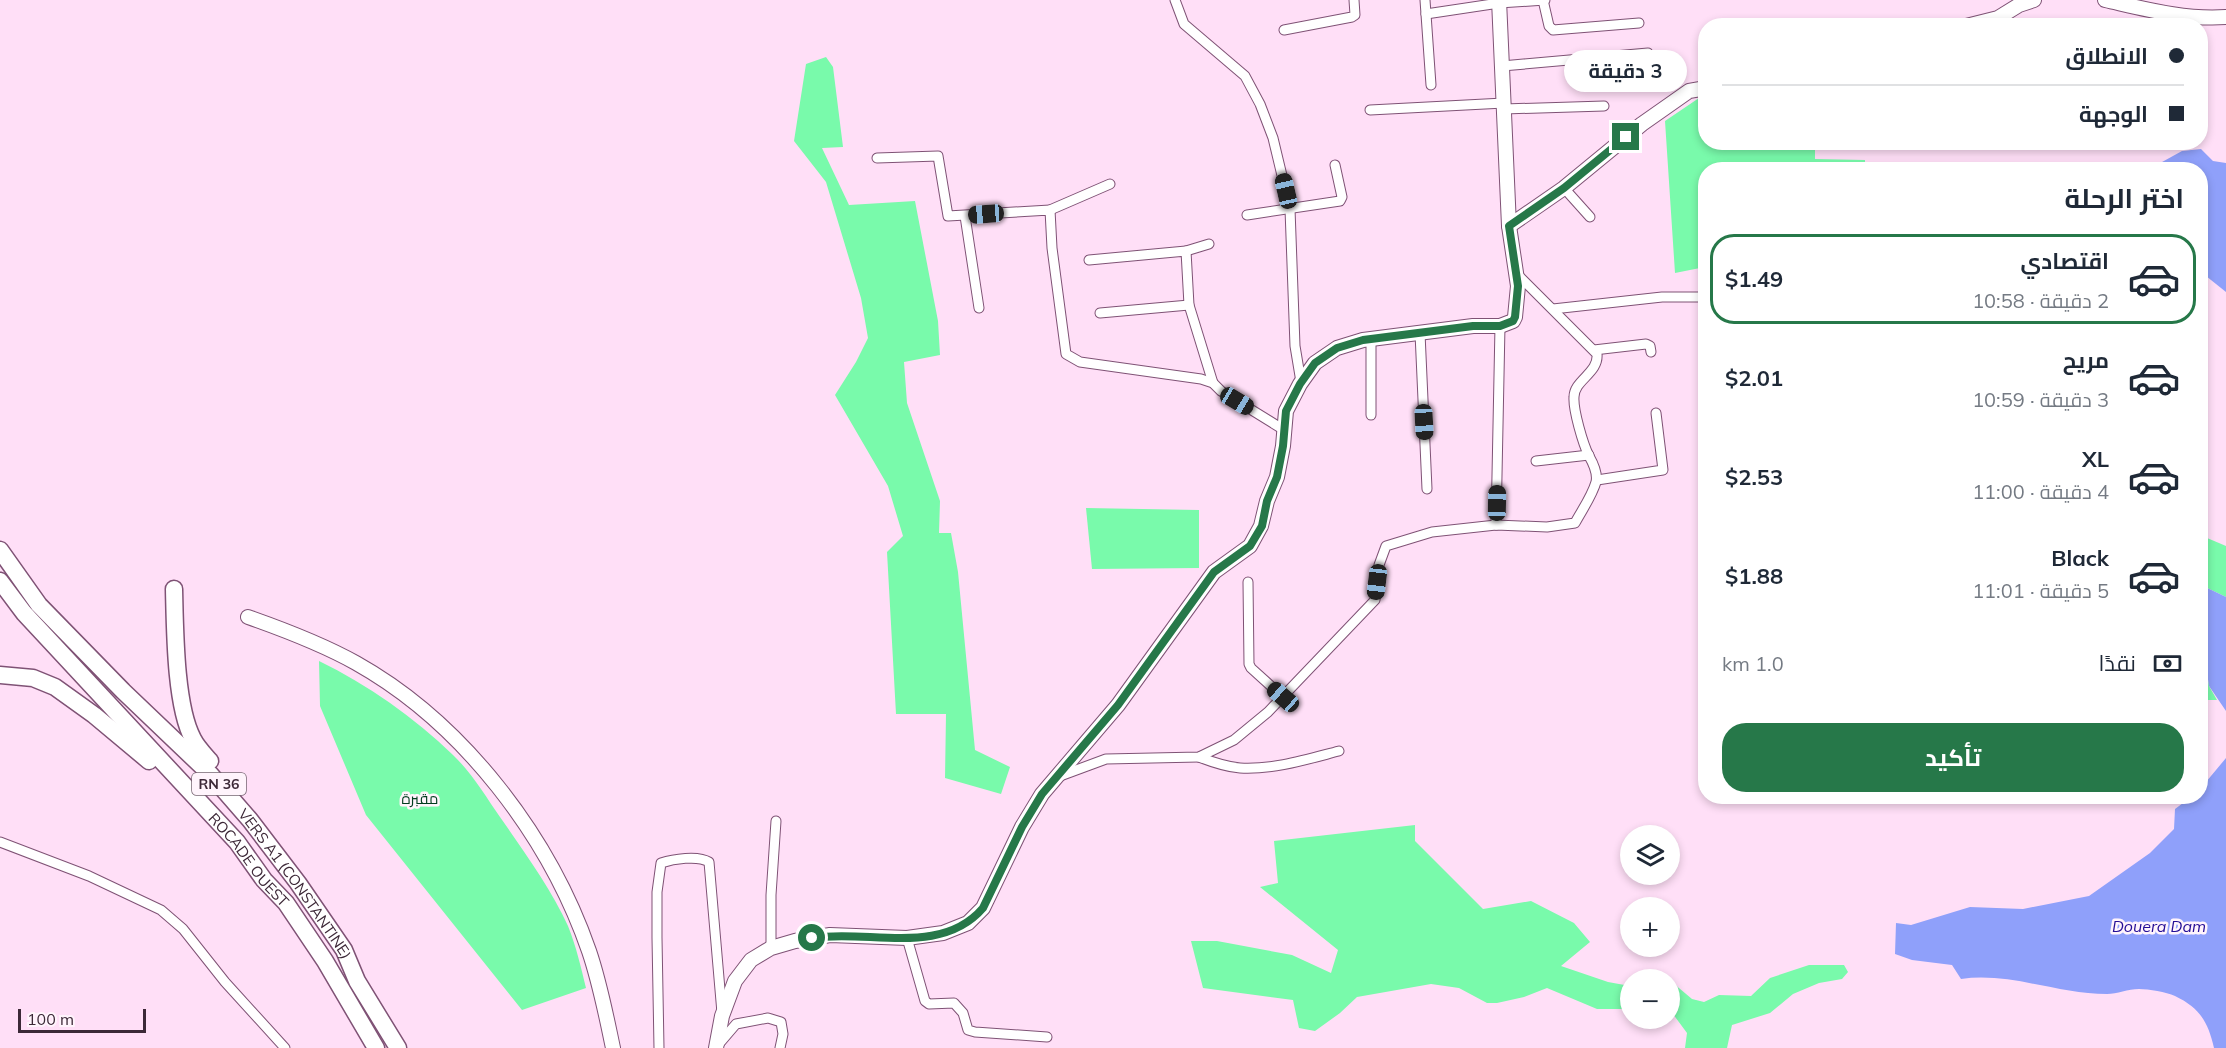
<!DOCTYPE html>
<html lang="ar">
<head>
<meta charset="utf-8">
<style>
	:root { --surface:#fff; --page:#f2f2f3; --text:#1f2937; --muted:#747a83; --line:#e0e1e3; --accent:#267849 }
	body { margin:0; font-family:Mulish,Cairo,sans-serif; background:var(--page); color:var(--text); direction:rtl; height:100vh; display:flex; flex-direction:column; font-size:22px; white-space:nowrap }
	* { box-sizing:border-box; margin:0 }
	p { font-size:20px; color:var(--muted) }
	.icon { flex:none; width:33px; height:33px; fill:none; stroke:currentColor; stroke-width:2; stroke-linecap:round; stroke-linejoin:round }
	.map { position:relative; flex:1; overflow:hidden; direction:ltr }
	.details { position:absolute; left:1698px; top:162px; width:510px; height:642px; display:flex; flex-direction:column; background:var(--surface); border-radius:24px; box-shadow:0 3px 9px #0003; direction:rtl }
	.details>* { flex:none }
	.guide { position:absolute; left:1698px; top:18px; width:510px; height:132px; border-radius:24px; box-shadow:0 3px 9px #0003; direction:rtl; display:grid; align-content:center; height:132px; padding:0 24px; background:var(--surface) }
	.controls { position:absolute; left:1620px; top:825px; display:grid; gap:12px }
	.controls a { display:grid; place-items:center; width:60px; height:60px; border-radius:50%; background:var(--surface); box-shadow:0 3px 9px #0003; font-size:30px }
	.scale { position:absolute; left:18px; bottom:15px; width:128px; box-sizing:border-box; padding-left:6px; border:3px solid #3c2837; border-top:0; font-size:16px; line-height:21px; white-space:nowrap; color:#3c2837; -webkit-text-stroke:4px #fff4fc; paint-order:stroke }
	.end { position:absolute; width:27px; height:27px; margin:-14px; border:8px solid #267849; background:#fff; box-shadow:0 0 0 3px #fff }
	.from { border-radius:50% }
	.bubble { position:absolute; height:42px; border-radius:21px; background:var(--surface); box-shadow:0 3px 9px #0003; font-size:20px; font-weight:700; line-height:42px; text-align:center; direction:rtl }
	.car { position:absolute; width:18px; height:36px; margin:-18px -9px; border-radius:8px; box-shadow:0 0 4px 2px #0007; background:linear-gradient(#222 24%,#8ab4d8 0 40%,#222 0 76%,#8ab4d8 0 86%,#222 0) }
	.guide b { display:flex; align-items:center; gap:21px; height:57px; font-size:22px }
	.guide b+b { border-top:2px solid var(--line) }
	.guide i { width:15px; height:15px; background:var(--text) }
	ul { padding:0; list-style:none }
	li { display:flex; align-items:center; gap:18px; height:90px; margin:0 12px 9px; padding:0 12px; border:3px solid transparent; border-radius:24px }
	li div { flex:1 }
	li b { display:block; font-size:22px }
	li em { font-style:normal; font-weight:700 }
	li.active { border-color:var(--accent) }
	li>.icon { width:54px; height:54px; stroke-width:1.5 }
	h2 { padding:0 24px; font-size:27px; line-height:72px }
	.pay { display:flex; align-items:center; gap:15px; height:66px; padding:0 24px; font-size:22px }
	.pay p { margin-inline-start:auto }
	.cta { display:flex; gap:12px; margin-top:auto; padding:12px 24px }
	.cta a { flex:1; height:69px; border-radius:24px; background:var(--accent); color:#fff; font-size:24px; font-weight:700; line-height:69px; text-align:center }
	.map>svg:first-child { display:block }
	.green { fill:#79faab }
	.water { fill:#8fa0fa }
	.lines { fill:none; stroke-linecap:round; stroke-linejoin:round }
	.street-casing { stroke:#7f5275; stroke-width:11 }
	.secondary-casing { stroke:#7f5275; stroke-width:16 }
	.highway-casing { stroke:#7f5275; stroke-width:19 }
	.street { stroke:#fff; stroke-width:9 }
	.secondary { stroke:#fff; stroke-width:14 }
	.highway { stroke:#fff; stroke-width:16 }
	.route { stroke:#267849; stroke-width:8 }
	.labels { text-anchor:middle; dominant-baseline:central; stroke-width:5; stroke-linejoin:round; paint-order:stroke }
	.shield { fill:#fff4fc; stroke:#766572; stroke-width:1.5 }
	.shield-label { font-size:14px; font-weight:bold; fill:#3c2837 }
	.park-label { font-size:15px; fill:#023d1f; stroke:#fff4fc }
	.street-label { font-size:15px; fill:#3c2837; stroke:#fff4fc }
	.water-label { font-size:16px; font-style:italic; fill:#240d95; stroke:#fff4fc }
</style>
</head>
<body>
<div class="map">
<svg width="2226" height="1048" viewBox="0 0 2226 1048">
	<rect width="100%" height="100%" fill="#ffdff7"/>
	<g class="green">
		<path d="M826 57 833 67 843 147 822 148 849 205 915 201 938 321 940 355 904 362 907 403 940 501 939 533H951L958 572 975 750 1010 767 1001 794 945 778 946 714H896L887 552 903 536 888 486 835 395 856 362 868 338 861 298 826 182 794 141 806 64Z"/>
		<path d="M1705 97 1706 142 1815 143V159L1865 160V169L1706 170 1705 267 1675 273 1665 121 1699 98Z"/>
		<path d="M1086 508 1199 510V568L1092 569Z"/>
		<path d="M2200 535 2226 546V597L2201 585Z"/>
		<path d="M2200 654 2205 659 2209 686 2217 700H2201Z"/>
		<path d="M319 661C368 685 414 717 453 755 472 773 486 797 500 817 523 850 552 890 568 926 576 946 581 967 586 988L522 1010 366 815 320 706Z"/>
		<path d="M1415 825V841L1483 909 1531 901 1574 923 1590 942 1561 966 1608 982 1630 986V1009H1597L1547 988 1524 997 1497 1003H1487L1459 988 1431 984 1357 997 1340 1013 1315 1031 1299 1028 1293 1000 1203 988 1191 941H1217L1292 955 1331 973 1338 950 1260 887 1278 883 1274 841Z"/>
		<path d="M1809 965H1844L1848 972 1842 979 1819 983 1793 994 1770 1013 1732 1025 1727 1048H1685L1687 1033 1670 1010V983H1673L1692 999 1704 1002 1719 995 1751 996 1770 978Z"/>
	</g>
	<g class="water">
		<path d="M2201 149 2213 161 2226 163V292L2201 272 2200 170 2109 169 2119 165 2153 167 2182 151Z"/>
		<path d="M2201 585 2226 597V711L2209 686 2205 659 2201 654Z"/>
		<path d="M2226 758V1048H2214C2208 1022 2200 1008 2175 996 2166 992 2149 989 2139 989 2128 989 2117 994 2107 994 2058 994 2010 972 1961 979L1952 965 1912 960 1895 954 1896 923 1911 925 1970 907 2023 909 2089 896 2150 853 2174 829 2175 809 2191 797 2200 796 2201 788Z"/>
	</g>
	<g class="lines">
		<g class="street-casing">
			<g id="street">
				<path d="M1175 0 1184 24 1245 76 1260 104 1273 138 1290 209 1295 346 1301 382"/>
				<path d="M1425 0 1431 85"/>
				<path d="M1543 0 1549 26 1553 30 1639 23"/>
				<path d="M1426 14 1499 3 1545 0"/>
				<path d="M1284 30 1352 17 1355 15 1354 0"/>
				<path d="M1502 66 1648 53"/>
				<path d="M1504 109 1604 106"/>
				<path d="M1370 110 1504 103"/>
				<path d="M877 158 938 156 948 216 1050 210 1052 248 1066 354 1080 362 1201 379 1213 383 1221 391 1284 430"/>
				<path d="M1564 188 1590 217"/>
				<path d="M1050 210 1110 184"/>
				<path d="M1247 215 1340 201 1342 197 1335 165"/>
				<path d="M965 216 979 308"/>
				<path d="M1186 251 1209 244"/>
				<path d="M1089 260 1186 251 1189 305 1213 383"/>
				<path d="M1553 309 1662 297H1706"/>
				<path d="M1100 313 1189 305"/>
				<path d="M1420 333 1427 489"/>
				<path d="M1594 350 1646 344 1650 346 1651 352"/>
				<path d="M1371 415V339"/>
				<path d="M1536 461 1589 455"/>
				<path d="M1597 480 1663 470 1656 413"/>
				<path d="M1496 525 1500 326"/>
				<path d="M1248 582 1249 664 1251 668 1283 697"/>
				<path d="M1199 757C1212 762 1226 767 1240 768 1273 770 1308 759 1339 751"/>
				<path d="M1060 776 1106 759 1199 757 1234 740 1268 712 1375 600 1379 565 1386 546 1432 532 1496 525 1547 527 1575 523C1582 510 1592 496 1596 482 1598 473 1593 463 1589 456 1583 444 1573 410 1574 397 1574 380 1599 373 1597 354L1517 274"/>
				<path d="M0 842 89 876 161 910 183 929 225 982 285 1048"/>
				<path d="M907 938 925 1001 929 1004 954 1003 963 1013 968 1030 975 1032 1047 1037"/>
				<path d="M771 948V895L776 821"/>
				<path d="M718 1045 736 1024 768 1018 781 1022 783 1034 780 1048"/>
				<path d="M659 1048 657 938V892L661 863C673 859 698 855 709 862L722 1013"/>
			</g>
		</g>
		<g class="secondary-casing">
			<g id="secondary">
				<path d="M2105 0C2145 9 2185 20 2226 17"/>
				<path d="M1966 26 1998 18 2019 5 2034 0"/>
				<path d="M1509 226 1564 188 1642 124 1689 91 1706 88"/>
				<path d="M248 617C285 630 322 644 356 663 463 723 549 836 589 951 600 983 606 1015 613 1048"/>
				<path d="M716 1048 722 1016 735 981 751 960 771 948 795 941 830 935 907 938 943 933 968 923 983 908 1022 827 1042 794 1118 705 1214 572 1250 546 1261 526 1267 501 1277 477 1283 446 1286 411 1300 384 1315 363 1337 348 1363 340 1473 326H1500L1513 321 1515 317 1518 286 1509 226 1499 0"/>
			</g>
		</g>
		<g class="highway-casing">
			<g id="highway">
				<path id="s1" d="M0 550 39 605 123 691 210 774 250 820 298 883 344 950 357 981 398 1048"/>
				<path id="s2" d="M0 581 24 613 51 642 237 842 264 880 286 903 325 961 376 1048"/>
				<path d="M174 589C175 628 175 706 193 739 197 747 204 754 210 761"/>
				<path d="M0 675 33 678 55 687 94 715 149 761"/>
			</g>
		</g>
		<use href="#street" class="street"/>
		<use href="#secondary" class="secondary"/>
		<use href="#highway" class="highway"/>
	</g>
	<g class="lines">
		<path class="route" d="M812 938C868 929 941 957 983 908L1022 827 1042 794 1118 705 1214 572 1250 546 1262 526 1267 501 1277 477 1283 446 1286 411 1300 384 1315 363 1337 348 1363 340 1473 326H1500L1513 321 1515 317 1518 286 1509 226 1564 188 1626 137"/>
	</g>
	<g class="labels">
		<rect class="shield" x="192" y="773" width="54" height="22" rx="4.5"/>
		<g class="shield-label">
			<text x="219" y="784">RN 36</text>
		</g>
		<g class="park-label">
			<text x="420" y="798">مقبرة</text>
		</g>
		<g class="street-label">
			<text stroke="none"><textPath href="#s2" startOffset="374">ROCADE OUEST</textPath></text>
			<text stroke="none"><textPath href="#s1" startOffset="447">VERS A1 (CONSTANTINE)</textPath></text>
		</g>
		<g class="water-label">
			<text x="2159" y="926">Douera Dam</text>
		</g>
	</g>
</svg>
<div class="controls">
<a><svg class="icon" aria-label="layers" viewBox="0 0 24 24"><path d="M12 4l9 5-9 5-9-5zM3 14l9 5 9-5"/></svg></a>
<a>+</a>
<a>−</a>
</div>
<div class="scale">100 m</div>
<i class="end from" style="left:812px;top:938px"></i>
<i class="end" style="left:1626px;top:137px"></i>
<div class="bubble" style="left:1564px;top:50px;width:123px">3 دقيقة</div>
<i class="car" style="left:1286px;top:191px;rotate:347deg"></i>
<i class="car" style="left:986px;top:214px;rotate:266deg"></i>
<i class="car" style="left:1237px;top:401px;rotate:121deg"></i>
<i class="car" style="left:1424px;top:422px;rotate:177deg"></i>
<i class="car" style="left:1497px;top:503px;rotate:1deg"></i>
<i class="car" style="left:1377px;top:582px;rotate:187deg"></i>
<i class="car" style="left:1283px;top:697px;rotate:311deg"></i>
<div class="guide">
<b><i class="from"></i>الانطلاق</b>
<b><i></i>الوجهة</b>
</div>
<section class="details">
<h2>اختر الرحلة</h2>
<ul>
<li class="active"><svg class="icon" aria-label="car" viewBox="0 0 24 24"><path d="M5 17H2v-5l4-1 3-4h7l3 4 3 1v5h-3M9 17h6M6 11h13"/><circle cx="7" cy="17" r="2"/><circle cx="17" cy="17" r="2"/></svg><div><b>اقتصادي</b><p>2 دقيقة · 10:58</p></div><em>$1.49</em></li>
<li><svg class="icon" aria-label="car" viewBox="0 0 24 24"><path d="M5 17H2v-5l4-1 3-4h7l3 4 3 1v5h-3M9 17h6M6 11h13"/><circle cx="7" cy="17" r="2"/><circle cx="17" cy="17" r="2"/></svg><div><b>مريح</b><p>3 دقيقة · 10:59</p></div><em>$2.01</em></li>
<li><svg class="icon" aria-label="car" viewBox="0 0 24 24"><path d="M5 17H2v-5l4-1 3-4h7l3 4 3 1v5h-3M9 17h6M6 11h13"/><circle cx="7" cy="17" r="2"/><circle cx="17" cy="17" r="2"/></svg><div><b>XL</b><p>4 دقيقة · 11:00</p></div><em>$2.53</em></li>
<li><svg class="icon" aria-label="car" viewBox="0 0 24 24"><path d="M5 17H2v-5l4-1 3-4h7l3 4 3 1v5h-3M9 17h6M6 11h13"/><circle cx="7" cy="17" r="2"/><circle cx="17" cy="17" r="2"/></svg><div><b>Black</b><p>5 دقيقة · 11:01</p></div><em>$1.88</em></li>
</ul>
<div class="pay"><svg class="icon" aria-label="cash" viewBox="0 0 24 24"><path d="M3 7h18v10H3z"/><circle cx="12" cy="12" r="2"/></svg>نقدًا<p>1.0 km</p></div>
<div class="cta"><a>تأكيد</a></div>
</section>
</div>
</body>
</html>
